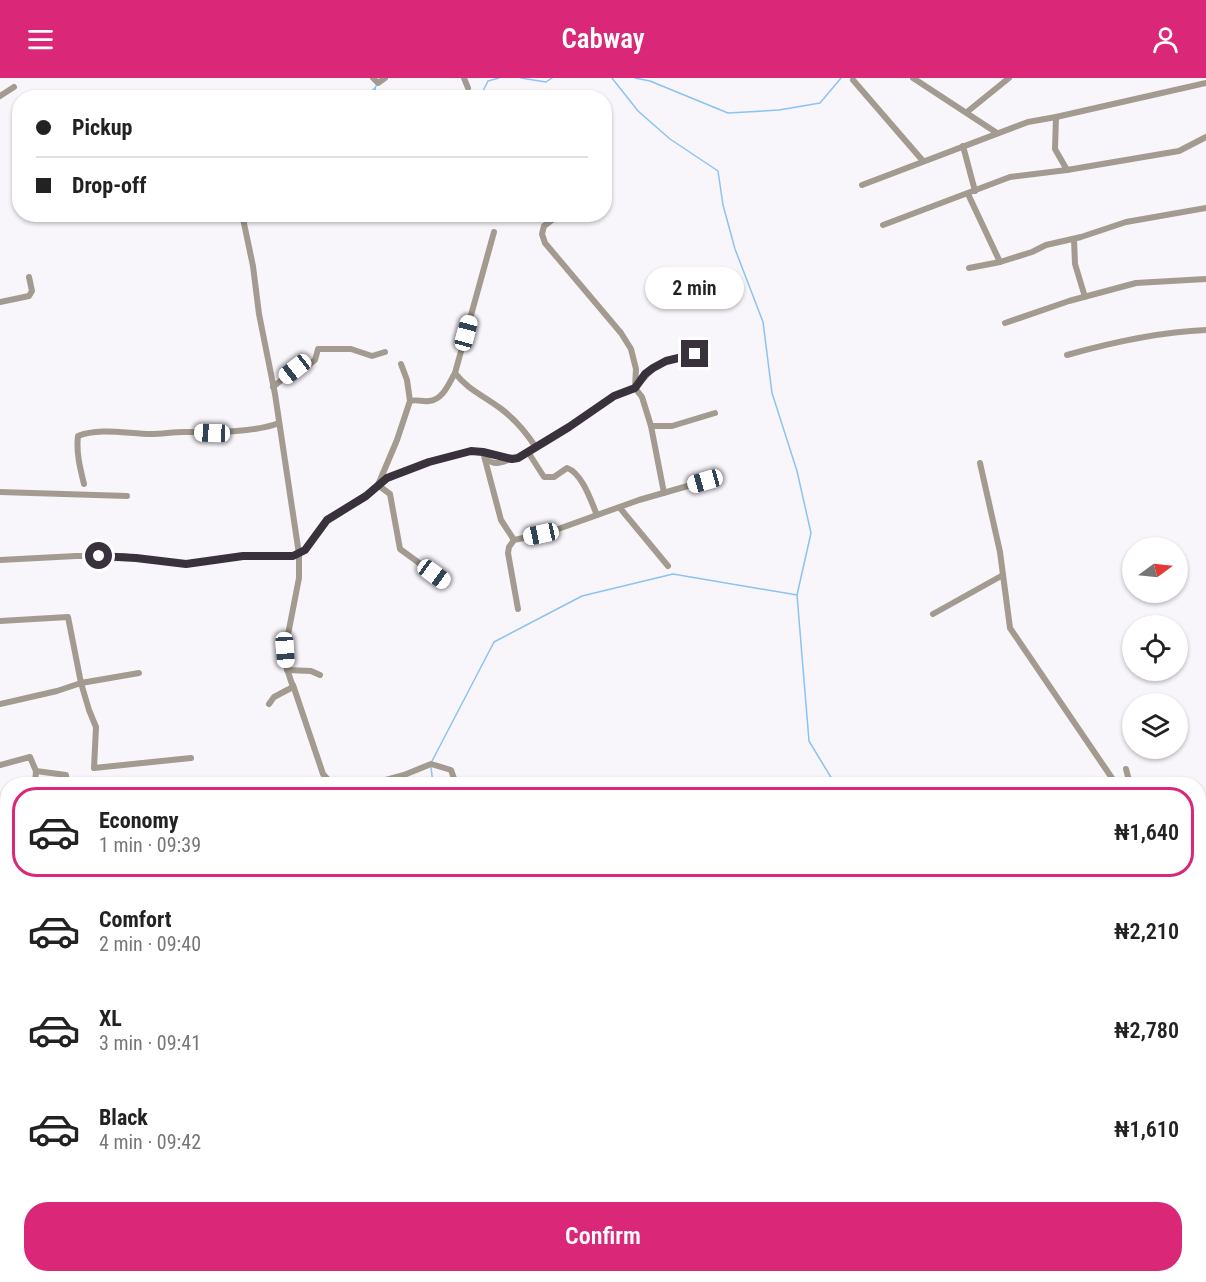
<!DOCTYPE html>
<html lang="en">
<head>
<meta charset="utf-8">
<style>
	:root { --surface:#fff; --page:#f6f6f6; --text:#222; --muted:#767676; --line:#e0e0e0; --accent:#db2777 }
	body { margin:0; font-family:"Roboto Condensed",sans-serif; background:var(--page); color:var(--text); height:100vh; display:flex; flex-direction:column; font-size:22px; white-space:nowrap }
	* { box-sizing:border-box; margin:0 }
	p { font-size:20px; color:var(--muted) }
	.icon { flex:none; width:33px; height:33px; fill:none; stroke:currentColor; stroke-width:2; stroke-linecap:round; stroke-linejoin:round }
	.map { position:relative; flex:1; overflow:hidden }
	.details { position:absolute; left:0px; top:699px; width:1206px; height:506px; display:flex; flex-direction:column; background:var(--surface); border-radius:24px 24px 0 0; box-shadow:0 2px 4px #0004 }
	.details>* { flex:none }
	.top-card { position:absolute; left:12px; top:12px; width:600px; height:132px; border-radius:24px; box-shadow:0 2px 4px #0004; display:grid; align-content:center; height:132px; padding:0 24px; background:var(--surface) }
	.needle { width:39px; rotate:75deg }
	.fabs { position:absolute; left:1122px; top:459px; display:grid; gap:12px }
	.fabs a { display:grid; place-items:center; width:66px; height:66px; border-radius:50%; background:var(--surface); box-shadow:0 2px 4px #0004; font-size:30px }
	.end { position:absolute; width:27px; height:27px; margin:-14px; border:8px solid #39323d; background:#fff; box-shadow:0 0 0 3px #fff }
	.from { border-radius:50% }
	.bubble { position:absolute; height:42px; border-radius:21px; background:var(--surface); box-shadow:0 2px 4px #0004; font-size:20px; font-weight:600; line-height:42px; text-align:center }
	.car { position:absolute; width:18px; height:36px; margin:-18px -9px; border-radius:8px; box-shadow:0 0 4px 2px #0007; background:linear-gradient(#fff 24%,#345 0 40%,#fff 0 76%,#345 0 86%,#fff 0) }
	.top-card b { display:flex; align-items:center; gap:21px; height:57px; font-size:22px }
	.top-card b+b { border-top:2px solid var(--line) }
	.top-card i { width:15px; height:15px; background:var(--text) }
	ul { padding:10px 0 0; list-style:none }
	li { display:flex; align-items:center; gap:18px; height:90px; margin:0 12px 9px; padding:0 12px; border:3px solid transparent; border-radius:24px }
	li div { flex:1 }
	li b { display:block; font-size:22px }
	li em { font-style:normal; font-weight:600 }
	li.active { border-color:var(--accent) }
	li>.icon { width:54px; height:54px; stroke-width:1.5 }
	.primary-button { display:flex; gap:12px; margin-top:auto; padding:12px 24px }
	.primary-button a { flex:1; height:69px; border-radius:24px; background:var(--accent); color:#fff; font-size:24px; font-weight:600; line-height:69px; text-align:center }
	header { display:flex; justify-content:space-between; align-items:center; height:78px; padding:0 24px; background:var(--accent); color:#fff; font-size:27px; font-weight:600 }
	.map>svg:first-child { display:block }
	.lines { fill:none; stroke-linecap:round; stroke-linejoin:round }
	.stream { stroke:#8bc3f3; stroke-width:1.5 }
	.street { stroke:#a39b8f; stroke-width:6 }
	.route { stroke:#39323d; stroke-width:8 }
</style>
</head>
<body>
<header><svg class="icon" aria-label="menu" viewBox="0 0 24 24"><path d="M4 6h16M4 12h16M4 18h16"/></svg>Cabway<svg class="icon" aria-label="person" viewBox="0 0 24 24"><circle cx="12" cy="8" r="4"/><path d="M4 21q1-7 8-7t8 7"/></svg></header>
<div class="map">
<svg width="1206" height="1204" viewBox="0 0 1206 1204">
	<rect width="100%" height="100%" fill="#f8f5fb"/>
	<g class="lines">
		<g class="stream">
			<path d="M521 0 546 4 552 0"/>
			<path d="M612 0 638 33 670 61 718 93 723 127 735 171 763 244 772 315 797 393 811 455 797 517 809 663 835 706"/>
			<path d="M635 0 650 3 728 35 779 32 820 25 841 0"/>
			<path d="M362 20 375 10"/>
			<path d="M377 20 375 10 377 6"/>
			<path d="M485 20 482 15 488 3 499 0"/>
			<path d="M431 685 494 564 582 518 673 496 797 517"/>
			<path d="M431 689 433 706"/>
		</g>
		<g class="street">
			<path d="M373 0 378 5 385 0"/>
			<path d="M464 0 468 10"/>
			<path d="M913 0 997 55"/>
			<path d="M853 2 923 83"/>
			<path d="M0 18 14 9"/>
			<path d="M967 34 1009 0"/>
			<path d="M1056 39 1055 71 1067 92 1179 73 1206 59"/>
			<path d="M963 68 975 113"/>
			<path d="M862 107 1028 44 1056 39 1206 5"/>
			<path d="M968 116 1000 184"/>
			<path d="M242 136 253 188 259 236 275 316 299 476V500L285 572 286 588 293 609 274 619 269 626"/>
			<path d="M560 136 544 148 542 156 545 165 621 255 631 271 636 291 635 310 642 319 651 348 664 415"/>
			<path d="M883 147 1010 99 1067 92"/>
			<path d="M494 154 455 295C467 311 484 318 500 330 515 341 525 353 535 368"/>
			<path d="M1074 161 1075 186 1085 219"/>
			<path d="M969 190 1000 184 1032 174 1046 167 1081 159 1126 144 1206 130"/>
			<path d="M0 224 29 218 32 213 29 199"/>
			<path d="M1005 245 1069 223 1136 205 1206 201"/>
			<path d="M1067 277C1113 264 1158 254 1206 252"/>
			<path d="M401 286 407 302 410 323 397 362 378 407 390 416 400 471 445 504"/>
			<path d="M273 309 295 291 310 286 315 282 318 271H351L372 278 385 274"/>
			<path d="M410 323C417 321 422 324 429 323 443 322 449 305 455 295"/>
			<path d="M651 348H672L715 335"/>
			<path d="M483 374 501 442 514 462"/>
			<path d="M528 374 544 399H554L567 390C582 395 591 423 597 437"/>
			<path d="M485 380C494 388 501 385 511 381"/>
			<path d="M980 385 1000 474 1010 550 1116 706"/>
			<path d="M84 406C80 390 76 374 78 358 99 349 129 356 151 356 162 356 173 354 184 354 212 354 253 355 279 345"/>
			<path d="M0 414 127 418"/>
			<path d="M620 430 668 488"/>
			<path d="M0 482 76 478H122L186 486 243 478H293L305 472 327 442 366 418 387 401 429 384 471 373 483 374 512 381 518 380 569 349 614 318 635 310 653 290 666 283 695 276"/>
			<path d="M518 531 508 475 509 469 514 462 547 455 639 422 705 403"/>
			<path d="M933 536 1003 497"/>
			<path d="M0 543 68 539 81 605 139 595"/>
			<path d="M287 592 311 593 320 597"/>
			<path d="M293 607 323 696 332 706"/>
			<path d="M0 626 57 613 81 605 89 632 96 649 94 690 191 680"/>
			<path d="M0 687 30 679 36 693 35 706"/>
			<path d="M1126 691 1130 706"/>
			<path d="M36 693 66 697 67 706"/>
			<path d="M371 706 404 697 431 686 451 692 456 706"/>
			<path d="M1198 792 1206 793"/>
			<path d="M0 815 8 817"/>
			<path d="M1206 819 1204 824 1206 834"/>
			<path d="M1201 926 1202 908 1206 895"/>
			<path d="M1198 937 1206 913"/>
			<path d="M0 955H8"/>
			<path d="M0 1016 8 1023"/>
			<path d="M1198 1064 1206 1066"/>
			<path d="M1198 1088 1206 1082"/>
			<path d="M1198 1128 1206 1129"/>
			<path d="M37 1197 40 1204"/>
			<path d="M373 1197 386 1204"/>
			<path d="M562 1197 563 1204"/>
			<path d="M691 1197 697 1204"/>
			<path d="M1105 1197 1107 1204"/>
			<path d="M214 1204 216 1197"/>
			<path d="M356 1204 359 1197"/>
			<path d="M648 1204 654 1197"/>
			<path d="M996 1204 1002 1197"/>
			<path d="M1076 1204 1081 1197"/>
		</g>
	</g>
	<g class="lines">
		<path class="route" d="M99 478 136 480 186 486 243 478H293L305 472 327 442 366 418 387 400 429 384 471 373 483 374 512 381 518 380 569 349 614 318 635 310 645 296 653 290 666 283 695 276"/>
	</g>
</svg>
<div class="fabs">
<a><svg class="needle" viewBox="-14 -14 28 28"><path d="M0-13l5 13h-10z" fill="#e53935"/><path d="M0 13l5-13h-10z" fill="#767676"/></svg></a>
<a><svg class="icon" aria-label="locate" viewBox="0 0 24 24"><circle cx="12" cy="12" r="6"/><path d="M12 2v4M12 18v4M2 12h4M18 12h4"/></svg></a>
<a><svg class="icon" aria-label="layers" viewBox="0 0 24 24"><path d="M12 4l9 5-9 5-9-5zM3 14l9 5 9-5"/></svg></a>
</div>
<i class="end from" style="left:99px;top:478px"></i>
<i class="end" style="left:695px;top:276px"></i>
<div class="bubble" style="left:645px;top:189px;width:99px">2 min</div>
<i class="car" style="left:466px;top:255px;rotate:15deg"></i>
<i class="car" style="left:295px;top:291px;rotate:232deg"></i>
<i class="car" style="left:212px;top:355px;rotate:272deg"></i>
<i class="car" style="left:705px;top:403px;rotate:254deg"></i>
<i class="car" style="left:541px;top:456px;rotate:258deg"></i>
<i class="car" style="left:434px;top:496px;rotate:126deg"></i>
<i class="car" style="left:285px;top:572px;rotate:176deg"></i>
<div class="top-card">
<b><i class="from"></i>Pickup</b>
<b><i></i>Drop-off</b>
</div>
<section class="details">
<ul>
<li class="active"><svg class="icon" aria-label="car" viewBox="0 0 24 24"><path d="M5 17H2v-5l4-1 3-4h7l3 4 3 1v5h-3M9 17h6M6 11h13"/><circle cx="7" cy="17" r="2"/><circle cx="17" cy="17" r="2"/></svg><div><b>Economy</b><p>1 min · 09:39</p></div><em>₦1,640</em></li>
<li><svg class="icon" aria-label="car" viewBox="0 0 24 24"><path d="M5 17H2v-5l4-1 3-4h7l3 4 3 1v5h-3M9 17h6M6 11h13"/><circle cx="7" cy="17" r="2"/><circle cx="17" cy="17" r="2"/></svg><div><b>Comfort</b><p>2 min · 09:40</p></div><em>₦2,210</em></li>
<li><svg class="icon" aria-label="car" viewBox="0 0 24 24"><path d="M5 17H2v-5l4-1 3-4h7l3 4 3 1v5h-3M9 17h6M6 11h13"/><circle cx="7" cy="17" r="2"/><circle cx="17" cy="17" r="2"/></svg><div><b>XL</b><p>3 min · 09:41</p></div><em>₦2,780</em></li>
<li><svg class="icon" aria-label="car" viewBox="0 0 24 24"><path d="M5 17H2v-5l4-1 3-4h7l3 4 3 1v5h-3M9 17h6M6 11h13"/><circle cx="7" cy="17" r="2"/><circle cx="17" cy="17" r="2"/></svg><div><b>Black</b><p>4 min · 09:42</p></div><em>₦1,610</em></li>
</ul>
<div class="primary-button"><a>Confirm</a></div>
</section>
</div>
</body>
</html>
